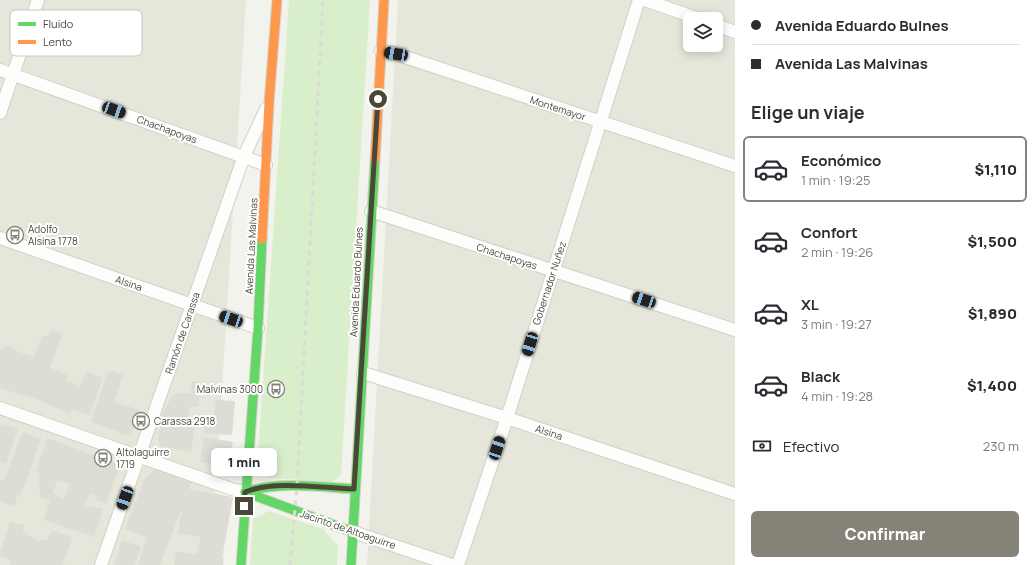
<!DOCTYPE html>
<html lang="es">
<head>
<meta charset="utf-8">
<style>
	:root { --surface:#fff; --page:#f2f2f3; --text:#2b2b33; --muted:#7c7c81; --line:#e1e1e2; --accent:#858377 }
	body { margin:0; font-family:Manrope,sans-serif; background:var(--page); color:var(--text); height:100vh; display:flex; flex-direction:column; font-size:15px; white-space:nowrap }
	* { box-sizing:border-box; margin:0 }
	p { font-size:13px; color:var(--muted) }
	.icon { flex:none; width:22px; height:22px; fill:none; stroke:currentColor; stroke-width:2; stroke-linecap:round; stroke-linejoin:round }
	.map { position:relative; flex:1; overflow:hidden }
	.panel { display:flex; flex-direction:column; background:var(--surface); width:300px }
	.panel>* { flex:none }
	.hud { display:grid; align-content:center; height:88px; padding:0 16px; background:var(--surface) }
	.buttons { position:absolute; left:683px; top:12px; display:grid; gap:8px }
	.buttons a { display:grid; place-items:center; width:40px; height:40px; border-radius:6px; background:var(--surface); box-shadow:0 2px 10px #0003; font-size:20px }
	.end { position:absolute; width:18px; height:18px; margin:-9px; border:5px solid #4a4737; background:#fff; box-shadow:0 0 0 2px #fff }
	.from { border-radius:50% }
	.bubble { position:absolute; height:28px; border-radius:6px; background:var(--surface); box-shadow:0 2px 10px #0003; font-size:13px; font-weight:800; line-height:28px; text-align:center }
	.car { position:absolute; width:12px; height:24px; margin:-12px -6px; border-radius:5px; box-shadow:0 0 3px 1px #0007; background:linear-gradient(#222 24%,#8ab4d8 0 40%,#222 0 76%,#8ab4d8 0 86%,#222 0) }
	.hud b { display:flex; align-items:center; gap:14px; height:38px; font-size:15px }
	.hud b+b { border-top:1px solid var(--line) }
	.hud i { width:10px; height:10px; background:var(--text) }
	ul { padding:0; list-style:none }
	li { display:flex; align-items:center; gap:12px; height:66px; margin:0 8px 6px; padding:0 8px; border:2px solid transparent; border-radius:6px }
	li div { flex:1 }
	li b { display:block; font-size:15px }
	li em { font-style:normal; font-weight:800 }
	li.current { border-color:var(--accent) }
	li>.icon { width:36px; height:36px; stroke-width:1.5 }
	h2 { padding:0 16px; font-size:18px; line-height:48px }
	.pay { display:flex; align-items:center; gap:10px; height:44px; padding:0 16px; font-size:15px }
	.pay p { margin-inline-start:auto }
	.action { display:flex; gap:8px; margin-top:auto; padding:8px 16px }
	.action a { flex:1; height:46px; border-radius:6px; background:var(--accent); color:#fff; font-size:16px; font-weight:800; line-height:46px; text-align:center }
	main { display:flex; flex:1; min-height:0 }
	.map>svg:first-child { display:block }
	.residential { fill:#e7e6da; fill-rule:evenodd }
	.green { fill:#d9efcb }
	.building { fill:#dddcd5; fill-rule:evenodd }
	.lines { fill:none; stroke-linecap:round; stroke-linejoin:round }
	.street-casing { stroke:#d1d0ca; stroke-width:14 }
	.fast-casing { stroke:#d5d3c5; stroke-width:11 }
	.slow-casing { stroke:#d5d3c5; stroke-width:11 }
	.street { stroke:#fdfdfc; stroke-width:12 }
	.fast { stroke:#63d668; stroke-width:9 }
	.slow { stroke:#ff974d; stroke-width:9 }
	.rail { stroke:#dadad9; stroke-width:3; stroke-dasharray:5 5; stroke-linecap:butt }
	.route { stroke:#4a4737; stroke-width:5 }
	.labels { text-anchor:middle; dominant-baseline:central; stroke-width:4; stroke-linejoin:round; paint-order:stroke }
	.street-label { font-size:10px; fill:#4a4737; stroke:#fff }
	.poi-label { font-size:10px; fill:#4a4737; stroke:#fff; text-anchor:start }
	.key { fill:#fff; stroke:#c9c8c3; stroke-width:1 }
	.key-label { font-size:11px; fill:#4a4737 }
</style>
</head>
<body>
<main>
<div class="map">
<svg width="735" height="565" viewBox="0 0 735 565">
	<rect width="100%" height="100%" fill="#f3f3ed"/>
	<g class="residential">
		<path d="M0 0H246L211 565H0Z"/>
		<path d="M398 0H735V565H367ZM690 19H716V45H690Z"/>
	</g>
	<g class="green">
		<path d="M289 0H370L341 475 332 482 270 478 257 470Z"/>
		<path d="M269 511 323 529 338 546 337 565H250L253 519Z"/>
	</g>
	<g class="building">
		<path d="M51 330 62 334 50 368 68 374 66 381 80 386 87 372 103 378 89 415 72 409 70 414 39 400 0 388V351L6 345 16 349 15 351 34 357 42 336H48Z"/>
		<path d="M112 371 123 375 114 402 139 410 132 432 126 435 91 422 107 373Z"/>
		<path d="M192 381 201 382 198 407H189L188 417 196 419 191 452 160 446 158 439 162 414 173 395 180 393H191Z"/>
		<path d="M216 400 235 401 232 435 204 433 205 427H202L203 417 214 418Z"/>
		<path d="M4 424 18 429 6 464 0 462V426H3Z"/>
		<path d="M22 432 41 439 21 495 18 494 14 506 0 501V480L4 481Z"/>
		<path d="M204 437 233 442 228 467 200 462Z"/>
		<path d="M47 438 113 462 119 468 106 504 96 500 97 496 90 493 85 506 103 509 94 537 44 520 50 501 40 498 39 474 36 472ZM57 480 70 484 64 499 53 493Z"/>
		<path d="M156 468 192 482 189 489 233 497 222 559 224 556 223 565H174L176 552 197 554 201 537 178 533 182 507 160 565H138L147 537 125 529 144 480Z"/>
		<path d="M10 522 24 525 23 533 39 541 48 539 52 530 72 537 63 565H10L11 560 1 557 0 554Z"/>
		<path d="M122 540 141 547 135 565H114Z"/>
	</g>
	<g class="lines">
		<g class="street-casing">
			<g id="street">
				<path d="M645 0 699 19"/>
				<path d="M716 25 735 32"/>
				<path d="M381 51 396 54 735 166"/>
				<path d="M0 70 266 165"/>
				<path d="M0 113 38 0"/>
				<path d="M371 211 735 330"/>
				<path d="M0 238 258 328"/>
				<path d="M363 373 507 418 735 494"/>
				<path d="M0 408 232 489 245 492"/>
				<path d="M353 532 452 565"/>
				<path d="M101 565 244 156 266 109"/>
				<path d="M458 565 507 418 639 0"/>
			</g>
		</g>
		<g class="fast-casing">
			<g id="fast">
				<path d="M245 492 353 532"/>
				<path d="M245 492C281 481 318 487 354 489"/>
				<path d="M241 565 258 328 262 239"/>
				<path d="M351 565 375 160"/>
			</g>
		</g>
		<g class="slow-casing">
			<g id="slow">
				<path d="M375 160 384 0"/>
				<path d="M262 239 269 103 277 0"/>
			</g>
		</g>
		<use href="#street" class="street"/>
		<use href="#fast" class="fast"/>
		<use href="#slow" class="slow"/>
		<path class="rail" d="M290 565 297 486 323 0"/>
	</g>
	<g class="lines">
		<path class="route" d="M244 506 245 492C274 480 323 488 354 489L378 99"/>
	</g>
	<defs>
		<g id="bus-ring" transform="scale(0.9)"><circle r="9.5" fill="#fff" stroke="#858377" stroke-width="1.5"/><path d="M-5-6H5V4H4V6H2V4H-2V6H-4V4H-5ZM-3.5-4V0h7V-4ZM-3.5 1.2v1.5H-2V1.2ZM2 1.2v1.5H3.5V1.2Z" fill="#858377"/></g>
	</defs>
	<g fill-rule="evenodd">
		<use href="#bus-ring" x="15" y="235"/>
		<use href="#bus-ring" x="276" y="389"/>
		<use href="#bus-ring" x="141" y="421"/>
		<use href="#bus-ring" x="103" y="458"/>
	</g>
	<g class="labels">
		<g class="street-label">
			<text transform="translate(558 108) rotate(18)">Montemayor</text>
			<text transform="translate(167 129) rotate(20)">Chachapoyas</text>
			<text transform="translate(251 246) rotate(-87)">Avenida Las Malvinas</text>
			<text transform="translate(507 256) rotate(18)">Chachapoyas</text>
			<text transform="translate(356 282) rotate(-87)">Avenida Eduardo Bulnes</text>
			<text transform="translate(129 283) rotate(19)">Alsina</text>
			<text transform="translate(549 283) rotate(-72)">Gobernador Nuñez</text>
			<text transform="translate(182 333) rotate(-71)">Ramón de Carassa</text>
			<text transform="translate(549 432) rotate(18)">Alsina</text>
			<text transform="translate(348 529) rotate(19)">Jacinto de Altoaguirre</text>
		</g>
		<g class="poi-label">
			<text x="28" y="229">Adolfo<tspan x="28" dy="12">Alsina 1778</tspan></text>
			<text x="263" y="389" text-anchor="end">Malvinas 3000</text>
			<text x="154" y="421">Carassa 2918</text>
			<text x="116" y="452">Altolaguirre<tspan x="116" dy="12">1719</tspan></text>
		</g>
	</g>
	<rect x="10" y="10" width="132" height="46" rx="6" class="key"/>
	<rect x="18" y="22" width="18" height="4" fill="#63d668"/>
	<rect x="18" y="40" width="18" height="4" fill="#ff974d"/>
	<g class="key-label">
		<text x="43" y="28">Fluido</text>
		<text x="43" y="46">Lento</text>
	</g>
</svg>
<div class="buttons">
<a><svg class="icon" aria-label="layers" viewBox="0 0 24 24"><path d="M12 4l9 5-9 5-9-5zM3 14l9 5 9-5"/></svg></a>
</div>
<i class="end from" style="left:378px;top:99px"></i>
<i class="end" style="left:244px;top:506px"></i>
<div class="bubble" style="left:211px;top:448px;width:66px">1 min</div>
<i class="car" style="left:396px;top:54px;rotate:280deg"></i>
<i class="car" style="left:114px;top:110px;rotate:110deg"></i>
<i class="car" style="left:644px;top:300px;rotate:288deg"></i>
<i class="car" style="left:231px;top:319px;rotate:289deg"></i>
<i class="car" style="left:530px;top:344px;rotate:197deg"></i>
<i class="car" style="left:497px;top:448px;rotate:18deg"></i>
<i class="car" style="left:125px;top:498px;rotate:200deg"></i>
</div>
<section class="panel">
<div class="hud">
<b><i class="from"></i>Avenida Eduardo Bulnes</b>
<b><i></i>Avenida Las Malvinas</b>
</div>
<h2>Elige un viaje</h2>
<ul>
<li class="current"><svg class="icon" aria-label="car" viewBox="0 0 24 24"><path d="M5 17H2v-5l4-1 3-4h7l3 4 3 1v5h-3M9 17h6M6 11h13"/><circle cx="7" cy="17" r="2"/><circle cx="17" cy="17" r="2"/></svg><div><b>Económico</b><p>1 min · 19:25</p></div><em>$1,110</em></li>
<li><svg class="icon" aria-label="car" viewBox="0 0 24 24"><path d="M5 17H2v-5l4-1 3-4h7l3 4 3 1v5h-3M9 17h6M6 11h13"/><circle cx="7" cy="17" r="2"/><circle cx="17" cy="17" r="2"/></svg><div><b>Confort</b><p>2 min · 19:26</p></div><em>$1,500</em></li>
<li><svg class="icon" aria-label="car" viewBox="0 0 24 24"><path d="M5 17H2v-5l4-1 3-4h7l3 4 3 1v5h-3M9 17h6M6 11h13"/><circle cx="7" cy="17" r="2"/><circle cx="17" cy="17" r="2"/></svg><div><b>XL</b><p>3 min · 19:27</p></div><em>$1,890</em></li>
<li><svg class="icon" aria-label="car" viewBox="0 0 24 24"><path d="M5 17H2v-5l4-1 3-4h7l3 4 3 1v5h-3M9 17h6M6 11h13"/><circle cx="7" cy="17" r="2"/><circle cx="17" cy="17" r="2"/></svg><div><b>Black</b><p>4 min · 19:28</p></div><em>$1,400</em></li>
</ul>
<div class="pay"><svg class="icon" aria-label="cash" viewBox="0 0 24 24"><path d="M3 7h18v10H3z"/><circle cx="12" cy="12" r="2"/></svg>Efectivo<p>230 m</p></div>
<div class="action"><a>Confirmar</a></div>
</section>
</main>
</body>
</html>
